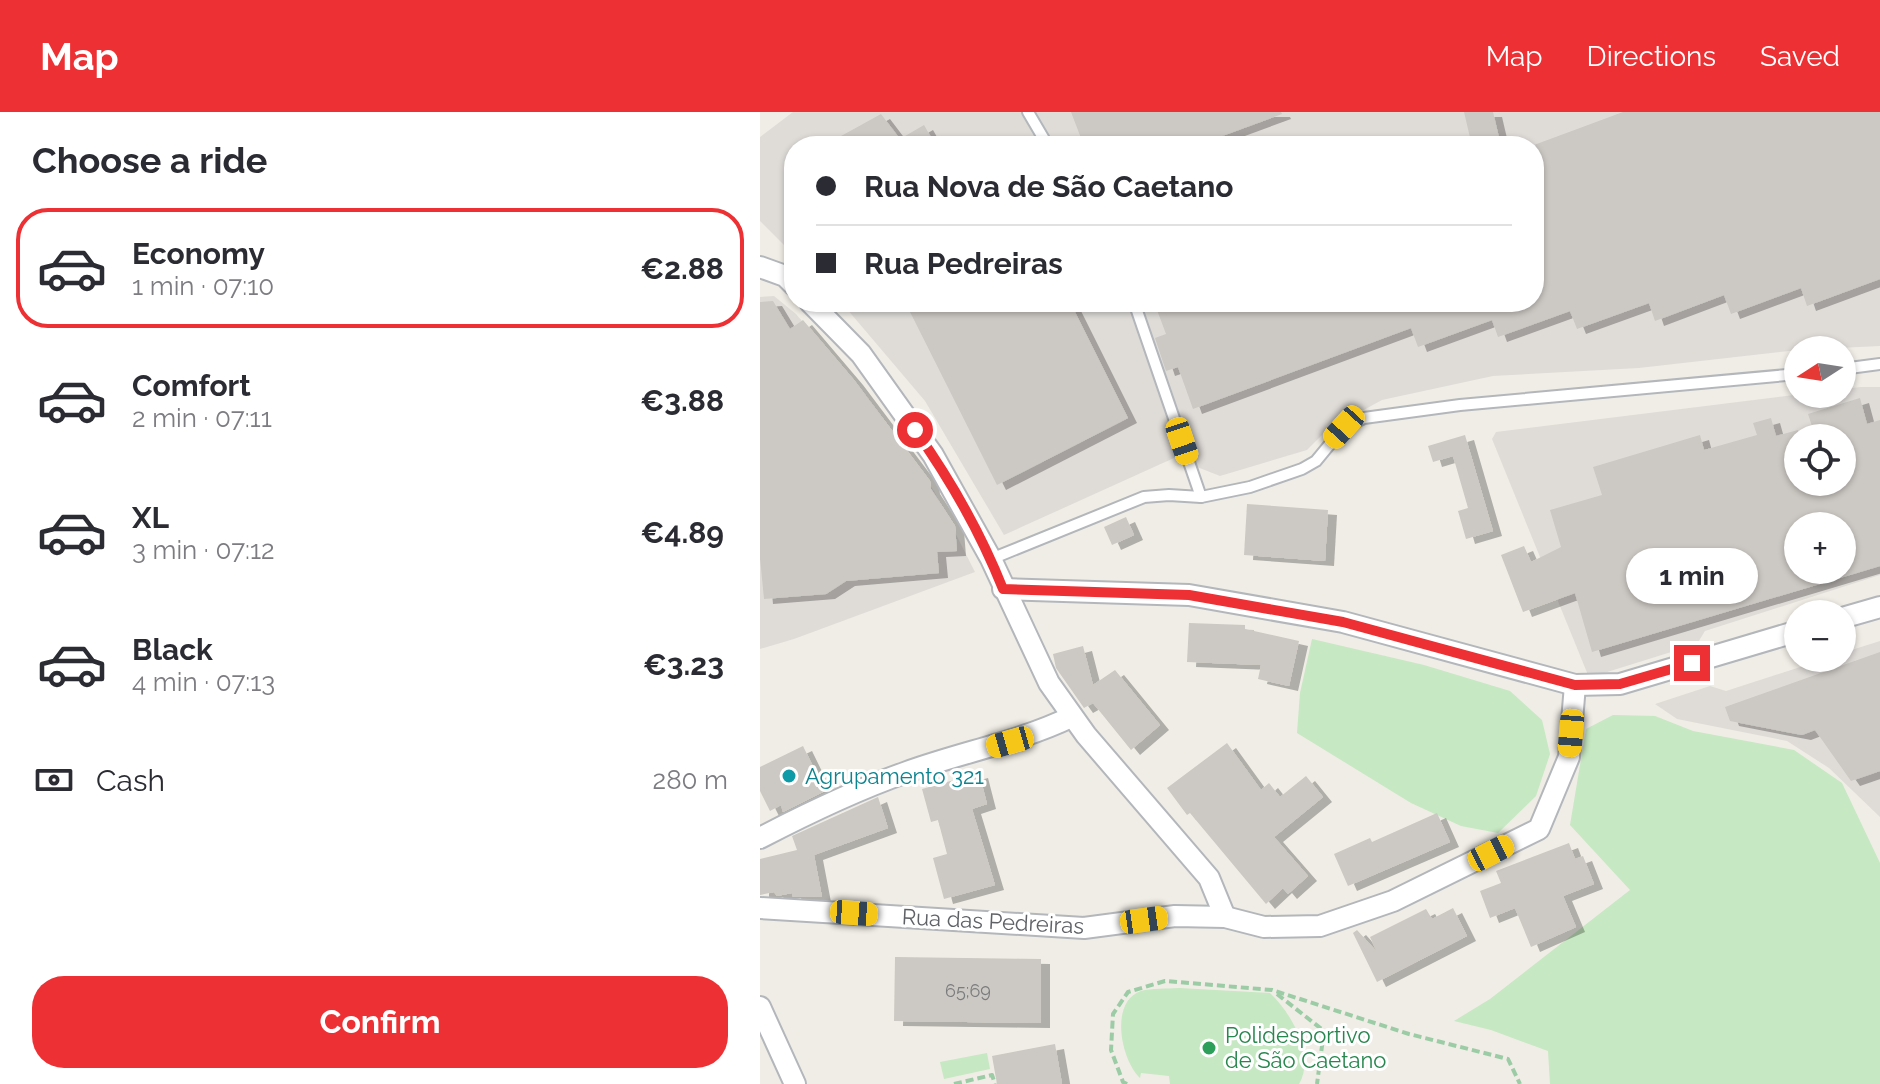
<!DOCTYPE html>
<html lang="en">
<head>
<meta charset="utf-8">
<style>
	:root { --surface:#fff; --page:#f7f7f7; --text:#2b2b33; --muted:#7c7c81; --line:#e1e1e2; --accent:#ed3033 }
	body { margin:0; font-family:Raleway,sans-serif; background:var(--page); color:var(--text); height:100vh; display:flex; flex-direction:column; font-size:30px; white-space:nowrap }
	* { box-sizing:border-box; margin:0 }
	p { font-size:26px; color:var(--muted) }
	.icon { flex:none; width:44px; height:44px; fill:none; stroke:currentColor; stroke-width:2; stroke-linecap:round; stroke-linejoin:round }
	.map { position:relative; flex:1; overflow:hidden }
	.side { display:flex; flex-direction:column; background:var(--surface); width:760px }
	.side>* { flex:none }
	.guide { position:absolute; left:24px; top:24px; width:760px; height:176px; border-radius:32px; box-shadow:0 2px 6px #0004; display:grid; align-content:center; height:176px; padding:0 32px; background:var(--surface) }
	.needle { width:52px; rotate:258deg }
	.tools { position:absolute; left:1024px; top:224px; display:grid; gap:16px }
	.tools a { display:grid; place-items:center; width:72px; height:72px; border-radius:50%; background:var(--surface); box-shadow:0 2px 6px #0004; font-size:40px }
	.end { position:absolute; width:36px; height:36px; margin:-18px; border:10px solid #ed3033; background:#fff; box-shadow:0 0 0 4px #fff }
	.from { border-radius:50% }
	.bubble { position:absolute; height:56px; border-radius:28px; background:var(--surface); box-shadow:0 2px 6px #0004; font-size:26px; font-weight:700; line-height:56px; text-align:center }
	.car { position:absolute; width:24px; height:48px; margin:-24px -12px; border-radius:10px; box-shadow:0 0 6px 2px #0007; background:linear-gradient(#f5c518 24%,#345 0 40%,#f5c518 0 76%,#345 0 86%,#f5c518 0) }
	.guide b { display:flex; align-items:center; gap:28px; height:76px; font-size:30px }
	.guide b+b { border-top:2px solid var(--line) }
	.guide i { width:20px; height:20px; background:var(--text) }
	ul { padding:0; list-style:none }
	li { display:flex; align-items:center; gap:24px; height:120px; margin:0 16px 12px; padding:0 16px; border:4px solid transparent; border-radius:32px }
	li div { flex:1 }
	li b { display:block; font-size:30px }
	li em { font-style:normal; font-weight:700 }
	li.current { border-color:var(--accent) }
	li>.icon { width:72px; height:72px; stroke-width:1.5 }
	h2 { padding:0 32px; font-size:36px; line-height:96px }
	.pay { display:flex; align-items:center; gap:20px; height:88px; padding:0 32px; font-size:30px }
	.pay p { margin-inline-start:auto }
	.cta { display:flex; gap:16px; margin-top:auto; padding:16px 32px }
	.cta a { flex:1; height:92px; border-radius:32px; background:var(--accent); color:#fff; font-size:32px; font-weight:700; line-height:92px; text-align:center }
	header { display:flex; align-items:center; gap:48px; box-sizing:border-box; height:112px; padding:0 40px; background:var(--accent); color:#fff }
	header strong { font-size:38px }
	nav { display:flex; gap:44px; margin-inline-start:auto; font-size:28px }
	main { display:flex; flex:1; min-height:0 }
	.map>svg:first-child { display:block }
	.industrial { fill:#dfdcd8; fill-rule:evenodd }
	.green { fill:#c6e8c2 }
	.building { fill:#ccc8c3; fill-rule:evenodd; filter:url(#shadow) }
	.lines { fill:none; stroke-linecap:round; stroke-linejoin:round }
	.lane-casing { stroke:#b3b7bb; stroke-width:14 }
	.street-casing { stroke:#b3b7bb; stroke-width:24 }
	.path { stroke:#9ccca5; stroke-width:4; stroke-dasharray:8 4; stroke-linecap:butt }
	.lane { stroke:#fff; stroke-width:10 }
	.street { stroke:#fff; stroke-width:20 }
	.route { stroke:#ed3033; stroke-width:10 }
	.culture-dot { fill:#0f9aa8; stroke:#fff; stroke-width:3 }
	.leisure-dot { fill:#2e9e5b; stroke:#fff; stroke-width:3 }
	.labels { text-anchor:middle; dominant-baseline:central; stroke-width:6; stroke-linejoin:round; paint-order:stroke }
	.number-label { font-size:18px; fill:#7a7c7e }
	.culture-label { font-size:22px; fill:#0d838f; stroke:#fff; text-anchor:start }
	.street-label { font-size:22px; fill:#5e6267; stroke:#fff }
	.leisure-label { font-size:22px; fill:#27864d; stroke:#fff; text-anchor:start }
</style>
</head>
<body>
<header>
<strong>Map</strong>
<nav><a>Map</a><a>Directions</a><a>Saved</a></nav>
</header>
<main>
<section class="side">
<h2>Choose a ride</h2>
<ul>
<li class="current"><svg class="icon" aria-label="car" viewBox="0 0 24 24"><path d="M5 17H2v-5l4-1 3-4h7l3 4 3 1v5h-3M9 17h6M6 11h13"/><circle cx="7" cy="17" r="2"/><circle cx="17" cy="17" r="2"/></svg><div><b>Economy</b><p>1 min · 07:10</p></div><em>€2.88</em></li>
<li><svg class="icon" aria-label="car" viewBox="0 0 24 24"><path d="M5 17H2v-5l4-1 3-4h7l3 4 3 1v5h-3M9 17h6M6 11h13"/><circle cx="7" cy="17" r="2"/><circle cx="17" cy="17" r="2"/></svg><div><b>Comfort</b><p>2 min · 07:11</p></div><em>€3.88</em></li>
<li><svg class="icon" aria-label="car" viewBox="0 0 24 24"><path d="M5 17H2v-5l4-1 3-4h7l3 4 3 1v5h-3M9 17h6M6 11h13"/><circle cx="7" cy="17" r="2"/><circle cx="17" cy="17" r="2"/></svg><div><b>XL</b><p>3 min · 07:12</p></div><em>€4.89</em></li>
<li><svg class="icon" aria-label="car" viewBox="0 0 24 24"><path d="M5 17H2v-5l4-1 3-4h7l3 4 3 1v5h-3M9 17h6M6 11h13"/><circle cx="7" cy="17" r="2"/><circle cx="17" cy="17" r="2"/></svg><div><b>Black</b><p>4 min · 07:13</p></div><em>€3.23</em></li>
</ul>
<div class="pay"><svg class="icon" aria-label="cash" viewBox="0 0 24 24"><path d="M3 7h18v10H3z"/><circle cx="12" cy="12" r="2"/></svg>Cash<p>280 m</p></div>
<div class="cta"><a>Confirm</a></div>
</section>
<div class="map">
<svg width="1120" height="972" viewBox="0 0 1120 972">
	<defs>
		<filter id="shadow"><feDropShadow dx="9" dy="5" stdDeviation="0" flood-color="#0004"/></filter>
	</defs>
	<rect width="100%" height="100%" fill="#f0ede6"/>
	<g class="industrial">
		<path d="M33 0H1120V234L1038 238 879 256 733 264 622 288 567 318 547 338 460 364 414 346 244 423 165 289 81 190H774V34H34V143L0 109V25Z"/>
		<path d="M14 184 36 202 108 286 174 379 215 460 34 527 0 537V185Z"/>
		<path d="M1101 275H1120V463L945 519 937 532 844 561 828 563 732 327 736 320 1042 282H1082V277ZM1038 326H1082V370H1038ZM1038 414H1082V458H1038Z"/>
		<path d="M1120 529V705L1069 656 1027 629 917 607 895 592 950 574 966 579 1068 546H1082V541Z"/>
	</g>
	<g class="green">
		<path d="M552 527 664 553 750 579 782 608 790 642 776 684 738 721 701 714 651 691 537 621 540 581Z"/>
		<path d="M853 603 895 604 933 619 1034 638 1082 671 1120 751V972H790L788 939 731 918 694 909 730 887 870 778 810 713 826 617Z"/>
		<path d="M419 876 510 881C531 901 556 943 539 972H410L409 964 381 961 380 966C361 948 349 890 381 879 392 876 407 877 419 876Z"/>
		<path d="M227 941 230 957 184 967 180 950Z"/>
	</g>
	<g class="building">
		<path d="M311 0H521L522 2 435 34H324Z"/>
		<path d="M704 0H733L741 34H712Z"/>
		<path d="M863 0H1120V167L1047 194 1041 176 971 202 964 183 895 209 889 191 817 217 810 199 738 225 732 208 658 235 651 216 433 297 418 255 406 259 395 226 406 222 394 190H774V33Z"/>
		<path d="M121 2 140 27 164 13 176 34H63Z"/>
		<path d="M13 189 30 217 43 208 94 268 170 369 171 377 195 414 197 439 177 440 179 461 86 469 66 482 4 487 0 446V190Z"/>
		<path d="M145 190H310L368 306 237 373Z"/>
		<path d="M1100 286 1107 312 1120 308V454L832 540 815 481 763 500 741 443 764 434 771 450 801 435 790 398 842 383 833 355 940 323 944 338 997 323 993 311 1011 306 1016 324 1038 318V370H1082V326H1056L1048 302ZM1038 414H1082V458H1038Z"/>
		<path d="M705 323 733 419 706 427 698 399 708 396 693 344 673 350 668 334Z"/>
		<path d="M487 392 568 398 565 449 484 443Z"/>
		<path d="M366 405 374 423 352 433 344 415Z"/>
		<path d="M429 511 485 513V517L539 529 529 574 498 567 501 553 427 550Z"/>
		<path d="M323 534 333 573 355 558 400 613 371 638 333 591 324 596 296 556 293 542Z"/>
		<path d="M1120 540V659L1091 669 1055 618 1042 623 970 609 965 595Z"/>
		<path d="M467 631 501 678 509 671 520 685 546 664 563 685 514 725 548 764 528 782 523 776 506 792 430 701 427 703 407 676Z"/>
		<path d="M43 634 65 679 23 700 21 693 10 699 0 679V655Z"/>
		<path d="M219 661 227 692 212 697 235 773 184 787 173 746 187 742 178 708 171 710 162 677Z"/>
		<path d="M118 685 128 716 54 743 62 785H33L32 781 17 784 14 780 0 783V747L37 738 32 724Z"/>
		<path d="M677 701 690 730 588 774 574 742 610 726 612 730Z"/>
		<path d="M809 731 815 747 823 744 834 772 803 784 816 815 771 835 755 796 730 806 720 779 741 771 736 759Z"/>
		<path d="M693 796 707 824 617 870 593 821 597 818 617 840 610 825 666 797 672 807Z"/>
		<path d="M135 845 281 847V911L134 909Z"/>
		<path d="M295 932 302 972H237L232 944Z"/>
	</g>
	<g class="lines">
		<g class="lane-casing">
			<g id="lane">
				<path d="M268 0 288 34"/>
				<path d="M374 190 441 385"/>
				<path d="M1082 257 1120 252"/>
				<path d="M231 447 384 385 409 383 441 385 490 375 542 357 556 349 584 315 604 306 700 293 1038 262"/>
			</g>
		</g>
		<g class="street-casing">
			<g id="street">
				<path d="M0 155 25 164 34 173"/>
				<path d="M50 190 101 242 173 343 231 447 289 571 326 623 449 766 465 805"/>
				<path d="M243 477 429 483 583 510 815 573 860 572 1038 519"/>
				<path d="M1082 506 1120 495"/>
				<path d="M0 726C48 701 96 678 147 660 202 640 259 630 311 605"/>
				<path d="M0 796 324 816 415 804 465 805 504 815 560 814 633 789 779 717 809 645 815 573"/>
				<path d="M0 895 35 972"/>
			</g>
		</g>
		<g class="path">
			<path d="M517 882 564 919 557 972"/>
			<path d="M194 972 232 963 235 972"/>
			<path d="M367 972 363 970 351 938 353 902 368 880 405 869 512 878 649 922 748 947 760 972"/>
		</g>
		<use href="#lane" class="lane"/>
		<use href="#street" class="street"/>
	</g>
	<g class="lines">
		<path class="route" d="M155 318C190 367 221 422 243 477L429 483 583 510 815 573 860 572 932 551"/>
	</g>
	<circle class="culture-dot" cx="29" cy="664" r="8"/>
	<circle class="leisure-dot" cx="449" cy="936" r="8"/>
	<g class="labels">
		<g class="number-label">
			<text x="208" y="878">65;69</text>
		</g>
		<g class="culture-label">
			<text x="45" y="664">Agrupamento 321</text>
		</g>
		<g class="street-label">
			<text transform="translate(233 809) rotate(3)">Rua das Pedreiras</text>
		</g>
		<g class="leisure-label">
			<text x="465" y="923">Polidesportivo<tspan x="465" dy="25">de São Caetano</tspan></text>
		</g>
	</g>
</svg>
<div class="tools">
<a><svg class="needle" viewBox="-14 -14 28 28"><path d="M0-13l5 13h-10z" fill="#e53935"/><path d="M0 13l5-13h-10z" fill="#7c7c81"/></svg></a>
<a><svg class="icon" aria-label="locate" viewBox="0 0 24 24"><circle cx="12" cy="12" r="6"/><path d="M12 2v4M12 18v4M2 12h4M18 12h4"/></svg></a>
<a>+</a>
<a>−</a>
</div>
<i class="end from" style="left:155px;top:318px"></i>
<i class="end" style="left:932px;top:551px"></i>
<div class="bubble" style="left:866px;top:436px;width:132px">1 min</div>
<i class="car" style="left:584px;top:315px;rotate:222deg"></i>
<i class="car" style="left:422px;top:329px;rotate:161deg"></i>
<i class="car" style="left:811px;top:621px;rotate:185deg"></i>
<i class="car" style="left:250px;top:630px;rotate:254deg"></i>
<i class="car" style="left:731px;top:741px;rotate:63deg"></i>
<i class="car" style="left:94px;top:801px;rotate:94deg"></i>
<i class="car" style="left:384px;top:808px;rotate:82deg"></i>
<div class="guide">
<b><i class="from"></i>Rua Nova de São Caetano</b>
<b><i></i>Rua Pedreiras</b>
</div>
</div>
</main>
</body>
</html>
